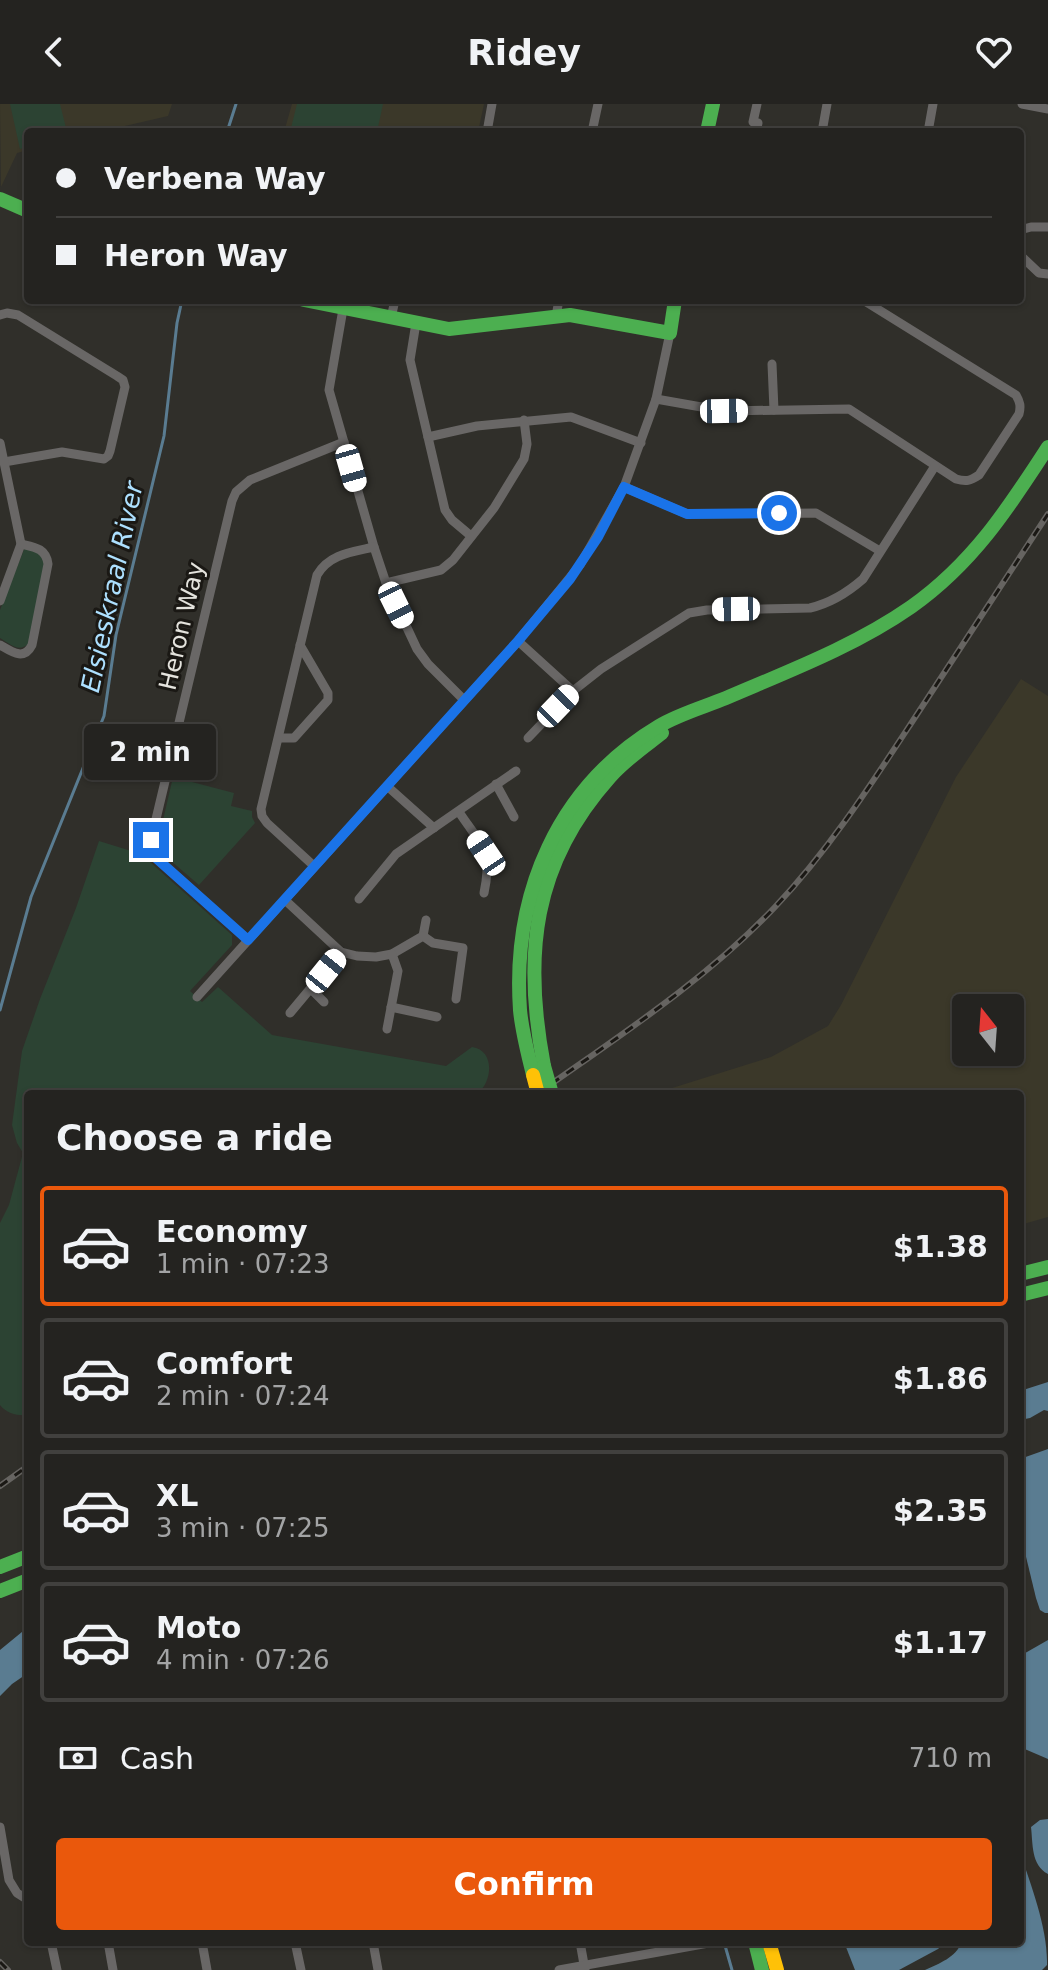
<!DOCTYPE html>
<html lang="en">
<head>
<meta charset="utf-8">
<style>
	:root { --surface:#242320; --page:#2c2b29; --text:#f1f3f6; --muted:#a3a4a5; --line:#41403e; --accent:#ea580c }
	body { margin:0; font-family:"DejaVu Sans",sans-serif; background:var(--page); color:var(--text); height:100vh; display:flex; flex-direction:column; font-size:30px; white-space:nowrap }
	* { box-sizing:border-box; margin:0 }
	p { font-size:26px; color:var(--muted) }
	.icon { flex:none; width:44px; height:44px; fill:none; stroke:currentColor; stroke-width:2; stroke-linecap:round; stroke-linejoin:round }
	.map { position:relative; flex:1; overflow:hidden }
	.drawer { position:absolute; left:24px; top:986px; width:1000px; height:856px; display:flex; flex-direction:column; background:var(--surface); border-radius:8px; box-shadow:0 2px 6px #0004,0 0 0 2px var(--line) }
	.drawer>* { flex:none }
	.guide { position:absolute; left:24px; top:24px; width:1000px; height:176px; border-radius:8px; box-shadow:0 2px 6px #0004,0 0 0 2px var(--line); display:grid; align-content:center; height:176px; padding:0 32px; background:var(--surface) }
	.needle { width:52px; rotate:343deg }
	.buttons { position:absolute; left:952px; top:890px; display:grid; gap:16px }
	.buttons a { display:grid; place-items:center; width:72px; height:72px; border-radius:8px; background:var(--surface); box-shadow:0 2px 6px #0004,0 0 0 2px var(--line); font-size:40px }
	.end { position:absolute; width:36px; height:36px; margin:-18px; border:10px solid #1a73e8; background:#fff; box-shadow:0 0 0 4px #fff }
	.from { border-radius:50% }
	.bubble { position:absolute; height:56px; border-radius:8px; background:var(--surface); box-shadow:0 2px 6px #0004,0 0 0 2px var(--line); font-size:26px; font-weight:800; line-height:56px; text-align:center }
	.car { position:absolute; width:24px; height:48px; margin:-24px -12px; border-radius:10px; box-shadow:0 0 6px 2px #0007; background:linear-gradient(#fff 24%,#345 0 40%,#fff 0 76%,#345 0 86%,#fff 0) }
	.guide b { display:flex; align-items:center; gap:28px; height:76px; font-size:30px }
	.guide b+b { border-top:2px solid var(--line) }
	.guide i { width:20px; height:20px; background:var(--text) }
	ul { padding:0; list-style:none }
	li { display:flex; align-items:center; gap:24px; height:120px; margin:0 16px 12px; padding:0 16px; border:4px solid var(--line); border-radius:8px }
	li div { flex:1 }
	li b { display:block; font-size:30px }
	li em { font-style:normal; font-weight:800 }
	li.on { border-color:var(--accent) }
	li>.icon { width:72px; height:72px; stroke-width:1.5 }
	h2 { padding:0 32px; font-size:36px; line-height:96px }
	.pay { display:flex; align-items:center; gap:20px; height:88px; padding:0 32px; font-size:30px }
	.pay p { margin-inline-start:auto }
	.button { display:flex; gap:16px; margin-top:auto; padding:16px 32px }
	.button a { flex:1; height:92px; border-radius:8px; background:var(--accent); color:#fff; font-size:32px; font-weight:800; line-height:92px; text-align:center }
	header { display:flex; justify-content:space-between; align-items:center; height:104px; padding:0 32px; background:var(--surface); font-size:36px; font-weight:800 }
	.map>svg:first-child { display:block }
	.built { fill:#3b3829; fill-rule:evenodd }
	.green { fill:#2c4333 }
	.water { fill:#5a7c91 }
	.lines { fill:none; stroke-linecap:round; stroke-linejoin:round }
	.stream { stroke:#5a7c91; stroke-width:3 }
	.street { stroke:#696766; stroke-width:9 }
	.fast { stroke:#4caf50; stroke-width:14 }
	.slow { stroke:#ffc107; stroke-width:14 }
	.rail-casing { stroke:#666461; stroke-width:6 }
	.rail { stroke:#1a1814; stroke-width:3; stroke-dasharray:9; stroke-linecap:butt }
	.fast-bridge { stroke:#4caf50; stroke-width:14 }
	.slow-bridge { stroke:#ffc107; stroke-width:14 }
	.route { stroke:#1a73e8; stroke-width:10 }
	.labels { text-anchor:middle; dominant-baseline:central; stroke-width:6; stroke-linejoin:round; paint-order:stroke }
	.street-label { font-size:24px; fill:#e4e3dd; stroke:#1a1814 }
	.water-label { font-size:26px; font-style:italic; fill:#ade0ff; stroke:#1a1814 }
</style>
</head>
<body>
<header><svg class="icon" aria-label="back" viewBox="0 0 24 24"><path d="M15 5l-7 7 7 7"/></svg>Ridey<svg class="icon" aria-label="heart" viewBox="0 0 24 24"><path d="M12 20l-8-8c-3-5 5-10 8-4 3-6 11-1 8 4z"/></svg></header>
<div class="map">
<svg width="1048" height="1866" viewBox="0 0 1048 1866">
	<rect width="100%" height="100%" fill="#302f2a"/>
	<g class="built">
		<path d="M0 0H172L168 12 99 28H28V46L17 49 1 83Z"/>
		<path d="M292 0H484L478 28H284Z"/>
		<path d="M1021 575 1048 592V1113L1020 1121V990H653L771 953 828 922 841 901 956 673ZM966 904H1010V948H966Z"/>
	</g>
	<g class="green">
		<path d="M10 0H60L67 28H28V43L20 45Z"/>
		<path d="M297 0H383L377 28H290Z"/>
		<path d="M25 443 46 452 30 539C18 549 12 541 0 534V506Z"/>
		<path d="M173 673 234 689 231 702 252 707V713L255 719 199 781 163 750 158 738Z"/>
		<path d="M99 737 141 750 232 831V841L190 887 202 898 218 883 272 931 446 962 472 943C495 946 493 978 477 990H28V1311C18 1312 7 1310 0 1301V1119L9 1101 23 1049 17 1039 12 1021 22 947 40 895 76 804Z"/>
	</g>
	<g class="water">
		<path d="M1048 1278V1307L1044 1306 1030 1314 1020 1316V1287Z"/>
		<path d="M1048 1345V1509H1045L1040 1506 1036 1494 1020 1428V1355Z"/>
		<path d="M28 1523V1569L12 1580 0 1592V1546Z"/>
		<path d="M1048 1536V1655L1020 1643V1552Z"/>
		<path d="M1048 1715V1770C1031 1761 1033 1740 1031 1723L1040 1716Z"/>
		<path d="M1020 1748C1031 1782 1048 1824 1047 1861L1042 1866H925C940 1859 955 1854 962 1838H1020Z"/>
		<path d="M844 1838H946L938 1845 899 1866H855Z"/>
	</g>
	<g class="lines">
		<g class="stream">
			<path d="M227 28 236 0"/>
			<path d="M0 906 31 793 104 612 116 531 164 332 177 219 182 196"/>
			<path d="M724 1838 732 1866"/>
		</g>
		<g class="street">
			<path d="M1022 0 1048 5"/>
			<path d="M487 28 492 0"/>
			<path d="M592 28 598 0"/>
			<path d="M756 28 758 19 753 18 757 0"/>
			<path d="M822 28 827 0"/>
			<path d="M928 28 933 0"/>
			<path d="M1020 126 1031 123H1048"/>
			<path d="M1020 151 1039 169 1048 170"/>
			<path d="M343 205 329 286 374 443 386 479 417 545 428 560 464 596"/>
			<path d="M0 211 7 209 18 211 117 272 123 276 125 283 110 347 108 352 104 355 62 348 4 358"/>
			<path d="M556 212 559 196"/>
			<path d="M391 214 395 196"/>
			<path d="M416 219 410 256 445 406 452 416 471 432"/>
			<path d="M772 260 774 306"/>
			<path d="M656 295 724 307 849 305 956 375C966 378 970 377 979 371L1019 310C1021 302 1020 298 1016 291L863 196"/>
			<path d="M428 333 477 322 571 313 641 339"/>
			<path d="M0 339 21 440 0 497"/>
			<path d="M624 383 687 410 816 409 880 447"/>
			<path d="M386 479 441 466 453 456 494 404 524 355 527 340 524 316"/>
			<path d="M518 537 573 587"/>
			<path d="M0 541C12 548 24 557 32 541L48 460C46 444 34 443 21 440"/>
			<path d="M279 634H294L328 596V589L300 541"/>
			<path d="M528 634 573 587 601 565 689 509 707 506 810 504C831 499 847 489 863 475L935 362"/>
			<path d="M496 680 514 713"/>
			<path d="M387 682 434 724"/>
			<path d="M459 708C481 741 493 747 484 789"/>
			<path d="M314 762 267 719 262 712 261 705 317 471C329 450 352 448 374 443"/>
			<path d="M359 795 396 750 516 667"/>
			<path d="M285 796 341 848 357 852 376 853 392 850 423 832 426 816"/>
			<path d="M423 832 433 839 463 844 456 895"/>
			<path d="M248 836 156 754 151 747V736L232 397 236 388 250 376 344 338"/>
			<path d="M311 885 324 898"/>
			<path d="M197 893 518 537 580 461 624 383 656 295 670 229"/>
			<path d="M391 903 437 913"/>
			<path d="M290 909 341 848"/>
			<path d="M387 925 398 867 392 850"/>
			<path d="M0 1723 9 1776 17 1789 28 1796"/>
			<path d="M51 1838 57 1866"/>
			<path d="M108 1838 113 1866"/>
			<path d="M202 1838 207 1866"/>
			<path d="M295 1838 301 1866"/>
			<path d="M373 1838 378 1866"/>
			<path d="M580 1838 585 1866"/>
			<path d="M559 1866 714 1838"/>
		</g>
		<g class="fast">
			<path d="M707 28 713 0"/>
			<path d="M0 95 28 107"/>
			<path d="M304 196 449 225 570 211 670 229 675 196"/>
			<path d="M544 962C523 852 532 760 610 673 625 656 644 643 662 629"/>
			<path d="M533 971C528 950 522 928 520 906 512 790 557 683 659 622 679 610 704 603 726 594 789 567 855 542 911 503 972 460 1008 405 1048 343"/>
			<path d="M1020 1170 1048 1163"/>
			<path d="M1020 1191 1048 1184"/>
			<path d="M0 1463 28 1452"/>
			<path d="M0 1487 28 1476"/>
			<path d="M755 1838 762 1866"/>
		</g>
		<path class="slow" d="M769 1838 777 1866"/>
		<g class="rail-casing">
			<g id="rail">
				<path d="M537 990C619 932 706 876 775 803 828 747 870 682 912 618 957 549 1003 479 1048 410"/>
				<path d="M0 1382 28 1362"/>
				<path d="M0 1858 8 1866"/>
			</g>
		</g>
		<use href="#rail" class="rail"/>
		<path class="fast-bridge" d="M544 962 552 990"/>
		<path class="slow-bridge" d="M533 971 538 990"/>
	</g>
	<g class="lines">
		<path class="route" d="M151 736V747L156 754 248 836 518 537 570 475 598 433 624 383 687 410 779 409"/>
	</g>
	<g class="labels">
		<g class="street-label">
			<text transform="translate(182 522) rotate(-77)">Heron Way</text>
		</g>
		<g class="water-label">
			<text transform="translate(112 483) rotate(-78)">Elsieskraal River</text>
		</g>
	</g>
</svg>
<div class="buttons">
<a><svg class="needle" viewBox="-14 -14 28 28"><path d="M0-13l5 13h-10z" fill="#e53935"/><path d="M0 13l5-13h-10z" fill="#a3a4a5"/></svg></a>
</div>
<i class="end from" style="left:779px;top:409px"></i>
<i class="end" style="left:151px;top:736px"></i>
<div class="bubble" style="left:84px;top:620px;width:132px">2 min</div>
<i class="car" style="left:724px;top:307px;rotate:89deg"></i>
<i class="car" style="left:351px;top:364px;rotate:164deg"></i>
<i class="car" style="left:396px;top:501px;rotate:154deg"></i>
<i class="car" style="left:736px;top:505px;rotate:269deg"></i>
<i class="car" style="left:558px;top:602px;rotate:44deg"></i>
<i class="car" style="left:486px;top:749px;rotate:326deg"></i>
<i class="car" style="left:326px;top:867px;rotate:39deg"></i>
<div class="guide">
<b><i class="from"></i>Verbena Way</b>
<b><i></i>Heron Way</b>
</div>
<section class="drawer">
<h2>Choose a ride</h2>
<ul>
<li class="on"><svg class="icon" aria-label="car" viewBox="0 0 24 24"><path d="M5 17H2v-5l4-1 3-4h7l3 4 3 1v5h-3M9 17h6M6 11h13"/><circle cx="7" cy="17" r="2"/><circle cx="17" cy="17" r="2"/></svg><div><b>Economy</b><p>1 min · 07:23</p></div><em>$1.38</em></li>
<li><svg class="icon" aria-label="car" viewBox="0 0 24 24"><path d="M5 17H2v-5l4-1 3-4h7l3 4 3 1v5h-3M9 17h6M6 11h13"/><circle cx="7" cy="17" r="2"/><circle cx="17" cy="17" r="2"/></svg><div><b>Comfort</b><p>2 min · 07:24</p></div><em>$1.86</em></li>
<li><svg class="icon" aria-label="car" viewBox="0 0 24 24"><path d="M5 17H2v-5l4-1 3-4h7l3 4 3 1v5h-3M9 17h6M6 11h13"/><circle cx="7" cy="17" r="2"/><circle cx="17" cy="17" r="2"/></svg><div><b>XL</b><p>3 min · 07:25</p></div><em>$2.35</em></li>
<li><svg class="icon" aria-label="car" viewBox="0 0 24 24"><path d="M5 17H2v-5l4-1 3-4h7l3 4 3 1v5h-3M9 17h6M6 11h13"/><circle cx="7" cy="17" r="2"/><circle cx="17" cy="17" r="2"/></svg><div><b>Moto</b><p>4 min · 07:26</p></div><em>$1.17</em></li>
</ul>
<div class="pay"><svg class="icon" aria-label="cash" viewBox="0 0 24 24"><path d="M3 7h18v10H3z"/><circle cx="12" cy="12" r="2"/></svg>Cash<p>710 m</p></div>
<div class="button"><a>Confirm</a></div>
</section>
</div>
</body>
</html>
